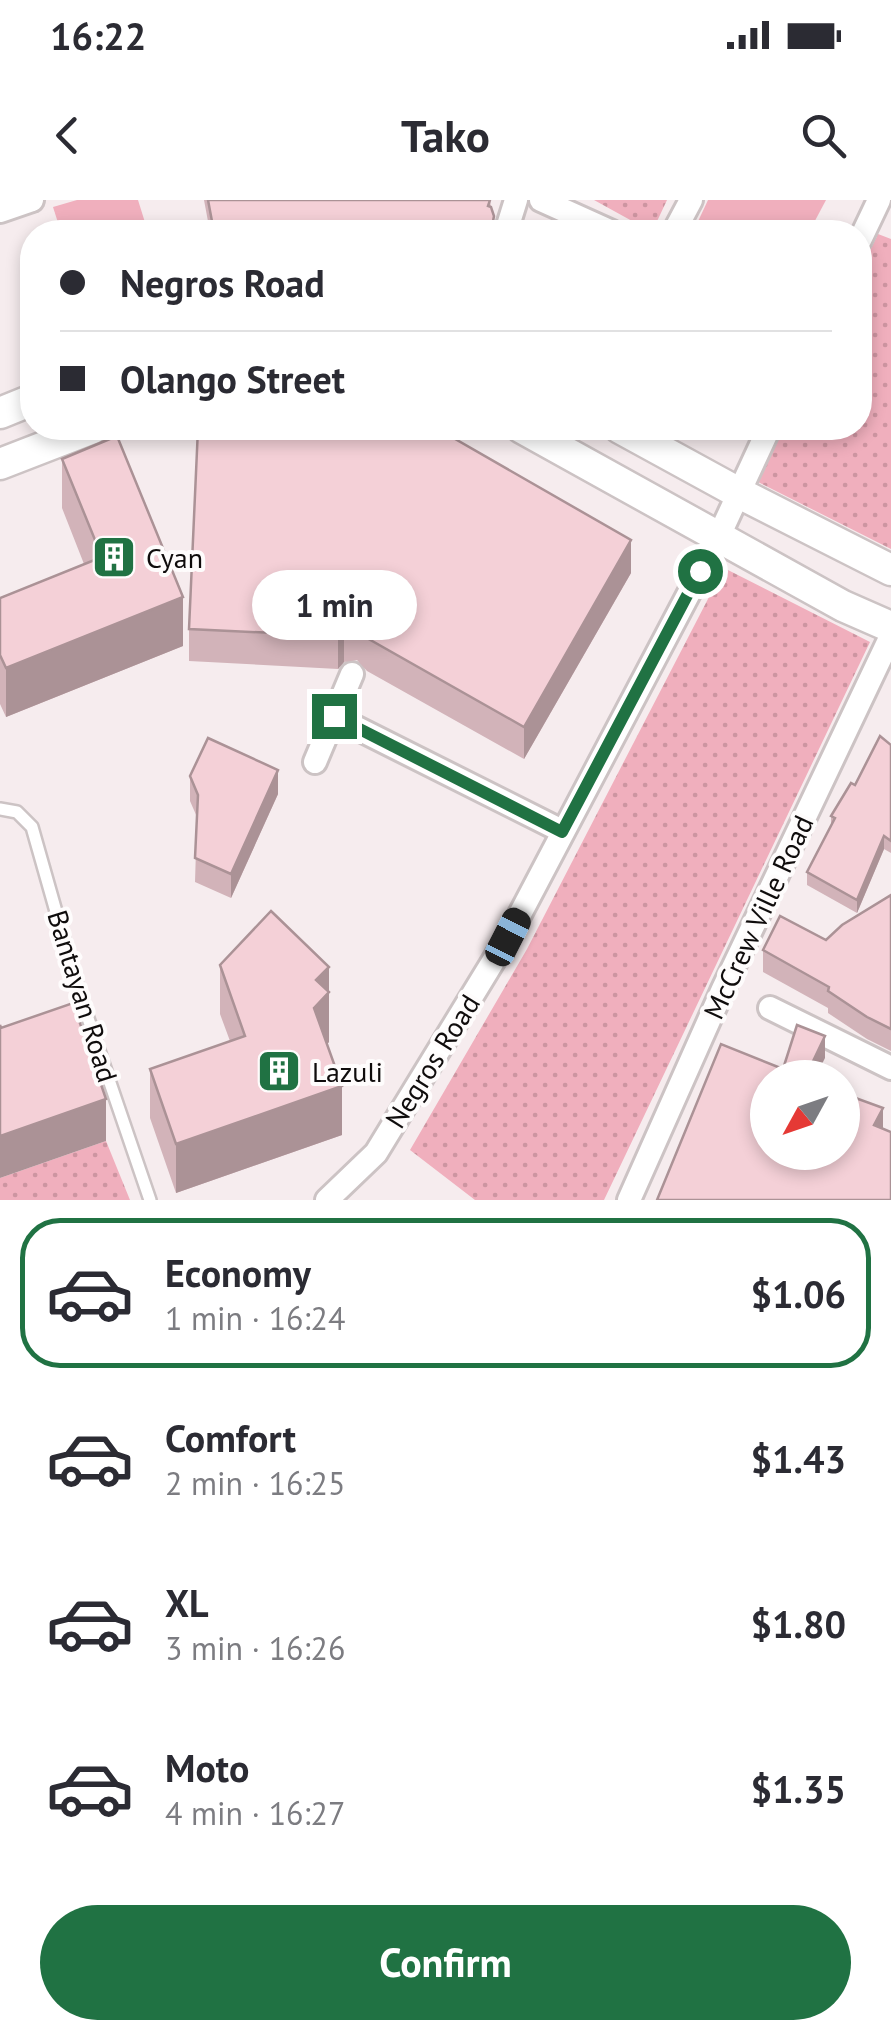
<!DOCTYPE html>
<html lang="en">
<head>
<meta charset="utf-8">
<style>
	:root { --surface:#fff; --page:#f7f7f7; --text:#2b2b33; --muted:#7c7c81; --line:#e1e1e2; --accent:#207243 }
	body { margin:0; font-family:"PT Sans",sans-serif; background:var(--page); color:var(--text); height:100vh; display:flex; flex-direction:column; font-size:38px; white-space:nowrap }
	* { box-sizing:border-box; margin:0 }
	p { font-size:32px; color:var(--muted) }
	.icon { flex:none; width:55px; height:55px; fill:none; stroke:currentColor; stroke-width:2; stroke-linecap:round; stroke-linejoin:round }
	.map { position:relative; height:1000px; overflow:hidden }
	.side { display:flex; flex-direction:column; background:var(--surface); flex:1 }
	.side>* { flex:none }
	.top-card { position:absolute; left:20px; top:20px; width:852px; height:220px; border-radius:40px; box-shadow:0 5px 15px #0003; display:grid; align-content:center; height:220px; padding:0 40px; background:var(--surface) }
	.needle { width:65px; rotate:230deg }
	.controls { position:absolute; left:750px; top:860px; display:grid; gap:20px }
	.controls a { display:grid; place-items:center; width:110px; height:110px; border-radius:50%; background:var(--surface); box-shadow:0 5px 15px #0003; font-size:50px }
	.end { position:absolute; width:45px; height:45px; margin:-22px; border:12px solid #207243; background:#fff; box-shadow:0 0 0 5px #fff }
	.from { border-radius:50% }
	.bubble { position:absolute; height:70px; border-radius:35px; background:var(--surface); box-shadow:0 5px 15px #0003; font-size:32px; font-weight:700; line-height:70px; text-align:center }
	.car { position:absolute; width:30px; height:60px; margin:-30px -15px; border-radius:12px; box-shadow:0 0 8px 2px #0007; background:linear-gradient(#222 24%,#8ab4d8 0 40%,#222 0 76%,#8ab4d8 0 86%,#222 0) }
	.top-card b { display:flex; align-items:center; gap:35px; height:95px; font-size:38px }
	.top-card b+b { border-top:2px solid var(--line) }
	.top-card i { width:25px; height:25px; background:var(--text) }
	ul { padding:18px 0 0; list-style:none }
	li { display:flex; align-items:center; gap:30px; height:150px; margin:0 20px 15px; padding:0 20px; border:5px solid transparent; border-radius:40px }
	li div { flex:1 }
	li b { display:block; font-size:38px }
	li em { font-style:normal; font-weight:700 }
	li.on { border-color:var(--accent) }
	li>.icon { width:90px; height:90px; stroke-width:1.5 }
	.primary-button { display:flex; gap:20px; margin-top:auto; padding:20px 40px }
	.primary-button a { flex:1; height:115px; border-radius:60px; background:var(--accent); color:#fff; font-size:40px; font-weight:700; line-height:115px; text-align:center }
	.status { display:flex; justify-content:space-between; align-items:center; height:70px; padding:0 50px; background:var(--surface); direction:ltr }
	.status svg { height:28px; fill:currentColor }
	header { display:flex; justify-content:space-between; align-items:center; height:130px; padding:0 40px; background:var(--surface); font-size:45px; font-weight:700 }
	.map>svg:first-child { display:block }
	.grass { fill:url(#grass-dots) }
	.park { fill:#f0afbd }
	.lines { fill:none; stroke-linecap:round; stroke-linejoin:round }
	.service-casing { stroke:#ccc3c4; stroke-width:16 }
	.minor-casing { stroke:#ccc3c4; stroke-width:28 }
	.secondary-casing { stroke:#ccc3c4; stroke-width:35 }
	.service { stroke:#fff; stroke-width:11 }
	.minor { stroke:#fff; stroke-width:22 }
	.secondary { stroke:#fff; stroke-width:30 }
	.wall { fill:#d2b3b9 }
	.shaded-wall { fill:#ab9296 }
	.building { fill:#f4d0d7; stroke:#ab9296; stroke-width:2.5 }
	.route { stroke:#207243; stroke-width:12 }
	.labels { text-anchor:middle; dominant-baseline:central; stroke-width:8; stroke-linejoin:round; paint-order:stroke }
	.poi-label { font-size:28px; fill:#0f0c0c; stroke:#fefcfc; text-anchor:start }
	.street-label { font-size:28px; fill:#0f0c0c; stroke:#fefcfc }
</style>
</head>
<body>
<div class="status"><b>16:22</b><svg viewBox="0 0 49 12"><path d="M0 12V9h3v3zM5 12V6h3v6zM10 12V3h3v9zM15 12V0h3v12zM26 1h20v11H26zM47 4h2v5h-2z"/></svg></div>
<header><svg class="icon" aria-label="back" viewBox="0 0 24 24"><path d="M15 5l-7 7 7 7"/></svg>Tako<svg class="icon" aria-label="search" viewBox="0 0 24 24"><circle cx="10" cy="10" r="6"/><path d="M15 15l6 6"/></svg></header>
<div class="map">
<svg width="891" height="1000" viewBox="0 0 891 1000">
	<defs>
		<pattern id="grass-dots" width="8" height="8" patternUnits="userSpaceOnUse" patternTransform="scale(2.5)"><rect width="8" height="8" fill="#f0afbd"/><path d="M2 2h.1M6 6h.1" fill="none" stroke="#cd95a1" stroke-width="1.8" stroke-linecap="round"/></pattern>
	</defs>
	<rect width="100%" height="100%" fill="#f6ecee"/>
	<g class="grass">
		<path d="M594 0H667L652 32Z"/>
		<path d="M878 34 891 39V349L756 281 783 228H860V71Z"/>
		<path d="M724 368 870 442 604 1000H475L410 950 527 749Z"/>
		<path d="M106 941 130 1000H0V978Z"/>
	</g>
	<g class="park">
		<path d="M77 0H138L148 32H61L53 7Z"/>
		<path d="M708 0H826L809 32H693Z"/>
	</g>
	<g class="lines">
		<g class="service-casing">
			<path id="service" d="M0 609 17 612 32 627 78 789 150 1000"/>
		</g>
		<g class="minor-casing">
			<g id="minor">
				<path d="M541 0 612 32"/>
				<path d="M0 11 32 0"/>
				<path d="M506 32 516 0"/>
				<path d="M674 32 691 0"/>
				<path d="M860 40 879 0"/>
				<path d="M333 516 562 631"/>
				<path d="M315 562 352 474"/>
				<path d="M770 808 891 868"/>
				<path d="M327 1000 376 953 508 737 718 338 769 228"/>
				<path d="M629 1000 723 789 891 436"/>
			</g>
		</g>
		<g class="secondary-casing">
			<g id="secondary">
				<path d="M0 213 32 200"/>
				<path d="M522 228 843 406 891 427"/>
				<path d="M620 228 737 292 891 370"/>
				<path d="M0 264 93 228"/>
			</g>
		</g>
		<use href="#service" class="service"/>
		<use href="#minor" class="minor"/>
		<use href="#secondary" class="secondary"/>
	</g>
	<g class="wall">
		<path d="M204 0H490L494 32H210Z"/>
		<path d="M62 259 183 446 6 517 0 504V398L84 364 62 308Z"/>
		<path d="M631 373 524 559 367 471 357 460 344 462 338 469 189 461V429Z"/>
		<path d="M891 545V653L884 649 857 713 807 685V672L831 626V616L855 585Z"/>
		<path d="M190 576 278 594 231 698 195 682 197 617 190 601Z"/>
		<path d="M891 695V851L867 839 828 813V808L763 772V750L826 740Z"/>
		<path d="M220 765 329 767V842L327 844 342 935 176 993 150 918V869L230 841 220 814Z"/>
	</g>
	<g class="shaded-wall">
		<path d="M631 340V373L524 559V527Z"/>
		<path d="M183 397V446L6 517V468Z"/>
		<path d="M344 429V462L338 469V436Z"/>
		<path d="M278 570V594L231 698V674Z"/>
		<path d="M884 636V649L857 713V700Z"/>
		<path d="M329 767V842L314 858V808L316 780Z"/>
		<path d="M825 836V858L815 878H805Z"/>
		<path d="M342 886V935L176 993V944Z"/>
		<path d="M106 899V941L0 978V936Z"/>
		<path d="M883 908V931L874 925Z"/>
	</g>
	<g class="building">
		<path d="M208 0H490L488 6 491 7 494 16 491 32H214Z"/>
		<path d="M198 228H436L631 340 524 527 367 438 357 427 344 429 338 436 189 429Z"/>
		<path d="M117 236 183 397 6 468 0 455V398L102 357 62 259Z"/>
		<path d="M880 536 891 545V641L884 636 857 700 807 672 835 618 831 616 851 583 855 585Z"/>
		<path d="M208 538 278 570 231 674 195 658 198 595 190 576Z"/>
		<path d="M891 695V829L867 817 828 791 829 787 763 750 780 716 826 740 842 725Z"/>
		<path d="M271 711 329 767 316 780 329 792 314 808 342 886 176 944 150 869 245 836 220 765Z"/>
		<path d="M73 803 106 899 0 936V825L1 828Z"/>
		<path d="M797 825 825 836 805 878H768V952H842V893L883 908 874 925 891 932V1000H657L721 844 783 869Z"/>
	</g>
	<g class="lines">
		<path class="route" d="M334 516 562 632 700 371"/>
	</g>
	<defs>
		<g id="building-square" transform="scale(2.25)"><rect x="-9" y="-9" width="18" height="18" rx="4" fill="#207243" stroke="#fefcfc"/><path d="M-4-6H4V6H1V3H-1V6H-4ZM-2.5-4.3h1.7v1.8h-1.7ZM.8-4.3h1.7v1.8H.8ZM-2.5-1h1.7V.8h-1.7ZM.8-1h1.7V.8H.8Z" fill="#fff"/></g>
	</defs>
	<g fill-rule="evenodd">
		<use href="#building-square" x="114" y="357"/>
		<use href="#building-square" x="279" y="871"/>
	</g>
	<g class="labels">
		<g class="poi-label">
			<text x="146" y="357">Cyan</text>
			<text x="312" y="871">Lazuli</text>
		</g>
		<g class="street-label">
			<text transform="translate(758 717) rotate(-65)">McCrew Ville Road</text>
			<text transform="translate(83 796) rotate(73)">Bantayan Road</text>
			<text transform="translate(432 861) rotate(-58)">Negros Road</text>
		</g>
	</g>
</svg>
<div class="controls">
<a><svg class="needle" viewBox="-14 -14 28 28"><path d="M0-13l5 13h-10z" fill="#e53935"/><path d="M0 13l5-13h-10z" fill="#7c7c81"/></svg></a>
</div>
<i class="end from" style="left:700px;top:371px"></i>
<i class="end" style="left:334px;top:516px"></i>
<div class="bubble" style="left:252px;top:370px;width:165px">1 min</div>
<i class="car" style="left:508px;top:737px;rotate:27deg"></i>
<div class="top-card">
<b><i class="from"></i>Negros Road</b>
<b><i></i>Olango Street</b>
</div>
</div>
<section class="side">
<ul>
<li class="on"><svg class="icon" aria-label="car" viewBox="0 0 24 24"><path d="M5 17H2v-5l4-1 3-4h7l3 4 3 1v5h-3M9 17h6M6 11h13"/><circle cx="7" cy="17" r="2"/><circle cx="17" cy="17" r="2"/></svg><div><b>Economy</b><p>1 min · 16:24</p></div><em>$1.06</em></li>
<li><svg class="icon" aria-label="car" viewBox="0 0 24 24"><path d="M5 17H2v-5l4-1 3-4h7l3 4 3 1v5h-3M9 17h6M6 11h13"/><circle cx="7" cy="17" r="2"/><circle cx="17" cy="17" r="2"/></svg><div><b>Comfort</b><p>2 min · 16:25</p></div><em>$1.43</em></li>
<li><svg class="icon" aria-label="car" viewBox="0 0 24 24"><path d="M5 17H2v-5l4-1 3-4h7l3 4 3 1v5h-3M9 17h6M6 11h13"/><circle cx="7" cy="17" r="2"/><circle cx="17" cy="17" r="2"/></svg><div><b>XL</b><p>3 min · 16:26</p></div><em>$1.80</em></li>
<li><svg class="icon" aria-label="car" viewBox="0 0 24 24"><path d="M5 17H2v-5l4-1 3-4h7l3 4 3 1v5h-3M9 17h6M6 11h13"/><circle cx="7" cy="17" r="2"/><circle cx="17" cy="17" r="2"/></svg><div><b>Moto</b><p>4 min · 16:27</p></div><em>$1.35</em></li>
</ul>
<div class="primary-button"><a>Confirm</a></div>
</section>
</body>
</html>
